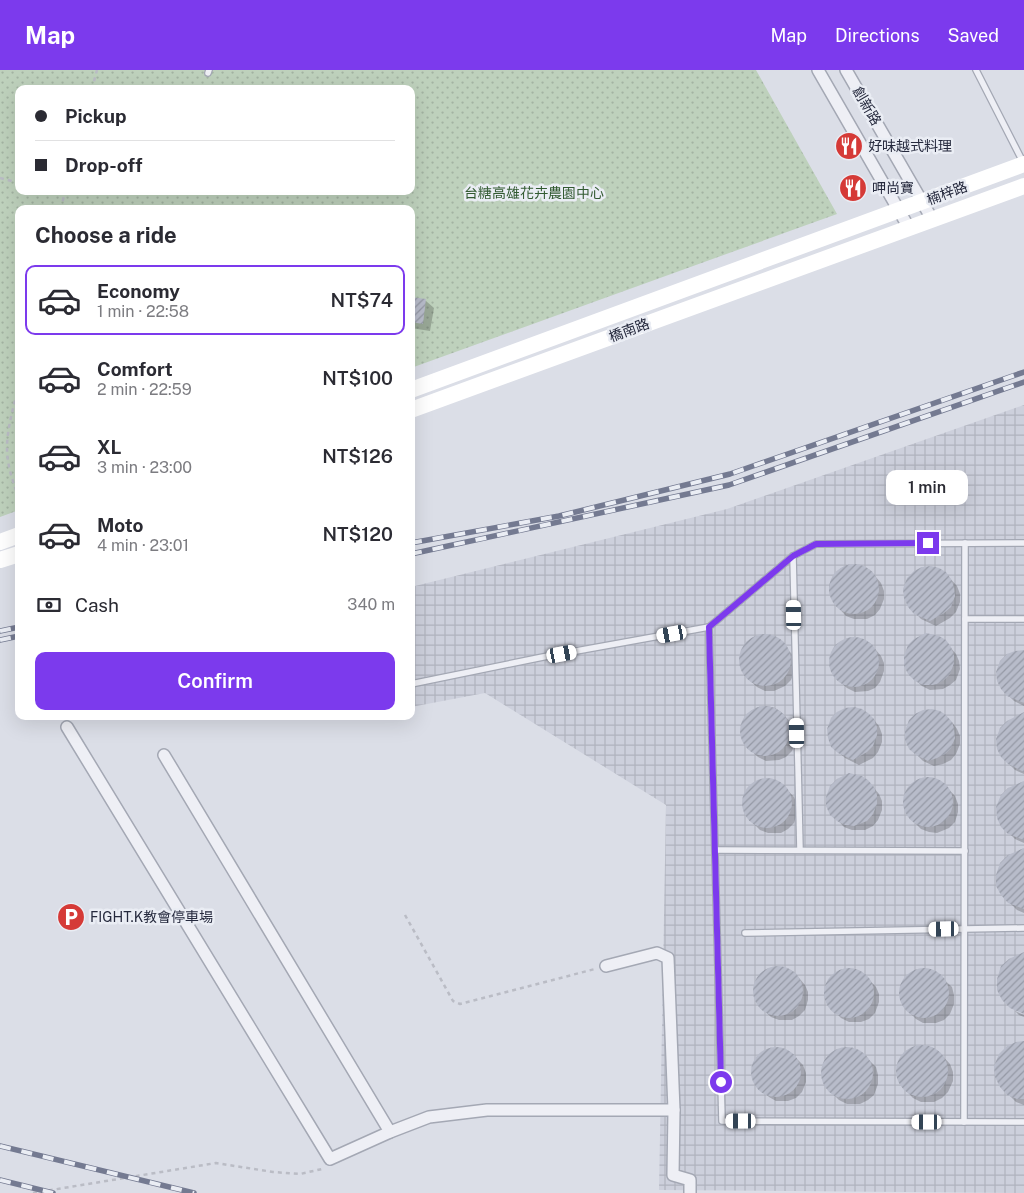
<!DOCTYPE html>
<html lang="en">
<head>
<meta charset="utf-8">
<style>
	:root { --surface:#fff; --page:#f7f7f7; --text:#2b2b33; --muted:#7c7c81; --line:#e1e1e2; --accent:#7c3aed }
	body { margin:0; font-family:"Public Sans","Noto Sans TC",sans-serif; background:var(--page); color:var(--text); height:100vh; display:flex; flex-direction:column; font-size:19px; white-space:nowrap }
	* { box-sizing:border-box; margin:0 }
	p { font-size:16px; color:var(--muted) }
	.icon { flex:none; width:28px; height:28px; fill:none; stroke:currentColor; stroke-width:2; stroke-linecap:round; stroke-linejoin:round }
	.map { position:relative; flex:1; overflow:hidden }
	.drawer { position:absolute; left:15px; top:135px; width:400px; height:515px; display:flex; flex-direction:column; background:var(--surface); border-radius:10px; box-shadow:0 5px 20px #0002 }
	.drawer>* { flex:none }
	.guide { position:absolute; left:15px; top:15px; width:400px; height:110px; border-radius:10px; box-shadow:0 5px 20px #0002; display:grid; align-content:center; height:110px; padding:0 20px; background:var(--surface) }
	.end { position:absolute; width:22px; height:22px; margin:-11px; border:6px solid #7c3aed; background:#fff; box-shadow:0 0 0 2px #fff }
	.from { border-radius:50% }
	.bubble { position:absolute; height:35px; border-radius:10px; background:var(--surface); box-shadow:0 5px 20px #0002; font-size:16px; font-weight:600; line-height:35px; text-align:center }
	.car { position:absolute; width:15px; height:30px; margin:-15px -8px; border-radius:6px; box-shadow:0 0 4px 1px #0007; background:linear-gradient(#fff 24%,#345 0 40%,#fff 0 76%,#345 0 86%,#fff 0) }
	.guide b { display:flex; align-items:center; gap:18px; height:48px; font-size:19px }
	.guide b+b { border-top:1px solid var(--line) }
	.guide i { width:12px; height:12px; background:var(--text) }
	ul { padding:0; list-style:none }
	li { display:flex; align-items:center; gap:15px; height:70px; margin:0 10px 8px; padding:0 10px; border:2px solid transparent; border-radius:10px }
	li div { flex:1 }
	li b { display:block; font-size:19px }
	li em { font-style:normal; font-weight:600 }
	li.current { border-color:var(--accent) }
	li>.icon { width:45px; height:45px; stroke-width:1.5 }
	h2 { padding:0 20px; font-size:22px; line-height:60px }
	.pay { display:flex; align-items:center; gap:12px; height:55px; padding:0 20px; font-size:19px }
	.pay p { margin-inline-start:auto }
	.button { display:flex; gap:10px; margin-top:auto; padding:10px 20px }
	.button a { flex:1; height:58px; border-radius:10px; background:var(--accent); color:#fff; font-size:20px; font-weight:600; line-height:58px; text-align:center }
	header { display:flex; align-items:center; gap:30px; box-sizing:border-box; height:70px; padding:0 25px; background:var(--accent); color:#fff }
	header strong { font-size:24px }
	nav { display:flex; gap:28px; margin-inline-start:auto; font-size:18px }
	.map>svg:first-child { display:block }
	.industrial { fill:url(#industrial-grid) }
	.garden { fill:url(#garden-dots); fill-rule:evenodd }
	.shadow { fill:#0003 }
	.building { fill:url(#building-hatch) }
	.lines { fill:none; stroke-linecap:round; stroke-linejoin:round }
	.lane-casing { stroke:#a4a8b4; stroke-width:8 }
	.street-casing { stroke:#a4a8b4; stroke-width:14 }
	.path { stroke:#babcc5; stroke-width:2.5; stroke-dasharray:4 4; stroke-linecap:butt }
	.lane { stroke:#eeeff5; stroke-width:5.5 }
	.street { stroke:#eeeff5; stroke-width:11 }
	.secondary { stroke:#fff; stroke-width:16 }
	.rail-casing { stroke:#747a91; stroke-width:5.5 }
	.rail { stroke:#eaedf4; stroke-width:4; stroke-dasharray:11; stroke-linecap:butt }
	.route { stroke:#7c3aed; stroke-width:6 }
	.labels { text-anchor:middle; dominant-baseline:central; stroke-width:5; stroke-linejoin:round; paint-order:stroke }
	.street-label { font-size:14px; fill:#25293d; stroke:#eaedf4 }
	.poi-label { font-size:14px; fill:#25293d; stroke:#eaedf4; text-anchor:start }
	.park-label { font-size:14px; fill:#325a31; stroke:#eaedf4 }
</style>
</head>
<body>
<header>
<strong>Map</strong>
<nav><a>Map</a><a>Directions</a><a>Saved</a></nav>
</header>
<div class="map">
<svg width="1024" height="1123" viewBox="0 0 1024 1123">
	<defs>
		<pattern id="industrial-grid" width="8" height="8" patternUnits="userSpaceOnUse" patternTransform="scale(1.25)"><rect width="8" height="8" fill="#cdd0dc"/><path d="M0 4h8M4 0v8" fill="none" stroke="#b0b3be"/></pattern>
		<pattern id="garden-dots" width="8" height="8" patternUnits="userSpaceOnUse" patternTransform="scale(1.25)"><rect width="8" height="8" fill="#bed1bc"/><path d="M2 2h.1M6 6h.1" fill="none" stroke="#a3b3a2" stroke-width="1.8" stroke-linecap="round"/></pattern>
		<pattern id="building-hatch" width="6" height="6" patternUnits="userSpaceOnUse" patternTransform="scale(1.25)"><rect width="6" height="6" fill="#b8bcca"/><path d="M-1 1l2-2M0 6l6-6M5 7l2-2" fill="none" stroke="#9599a5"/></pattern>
	</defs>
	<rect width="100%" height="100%" fill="#dbdee7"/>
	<path class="industrial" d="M1024 335V1123L659 1120 666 735 485 623 411 637V517L727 439Z"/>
	<path class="garden" d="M0 0H756L837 144 411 298V139H19V440L0 447ZM19 19H411V121H19Z"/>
	<g class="shadow">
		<path d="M411 229 426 231 434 238 430 261 411 258Z"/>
		<path d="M847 495H855L863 497 870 500 881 513 884 521V529L880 539 875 545 867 549H854L846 546 834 533 830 525 829 516 833 506 840 499Z"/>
		<path d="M945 503 957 516 960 524V532L956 542 950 548 936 556 921 549 909 536Z"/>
		<path d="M766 566 774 568 780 572 792 584 795 592V600L791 610 785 616 774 621H765L757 617 744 605 741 596 740 587 744 577 750 571 758 567Z"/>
		<path d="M848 568H856L864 570 870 573 881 586 884 593V601L880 612 875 618 868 621 855 622 847 618 834 606 831 598 830 589 834 579 840 572Z"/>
		<path d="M945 571 956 584 959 591 960 599 956 610 950 615 943 619 930 620 922 616 909 604Z"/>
		<path d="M1024 581V636L1014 631 1002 619Z"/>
		<path d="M767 636 775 638 781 642 793 655 796 662V670L792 681 786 687 779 690 766 691 758 687 745 675 742 667 741 658 745 647 751 641 759 637Z"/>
		<path d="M1024 647V704L1015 700 1002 687Z"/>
		<path d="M874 650 879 656 882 664V672L878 682 873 688 859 695 845 688 832 676Z"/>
		<path d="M952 652 957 659 960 666V674L956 684 951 690 943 694 934 696 923 691 910 678Z"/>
		<path d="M930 708 938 710 944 714 955 726 958 734V742L955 752 949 758 937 763 929 762 921 759 908 746 905 738 904 730 908 719 914 713 922 709Z"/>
		<path d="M769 709 777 711 783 715 794 727 797 735V743L794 753 788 759 781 763H768L760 760 747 747 744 739 743 730 747 720 753 714 761 710Z"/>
		<path d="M1024 714V773L1015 769 1002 756Z"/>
		<path d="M874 718 879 724 882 731V740L878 750 873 756 865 760H852L844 757 832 744Z"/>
		<path d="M1024 779V843L1017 840 1002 825Z"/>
		<path d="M780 897 788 899 794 902 805 915 808 922V930L805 940 799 946 792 950H779L771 947 758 935 755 927 754 918 758 907 764 901 772 898Z"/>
		<path d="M850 899 858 900 864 904 876 917 879 924V932L875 943 869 949 861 952H849L841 948 829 936 826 928 825 920 829 910 834 904 841 900Z"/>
		<path d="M924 899 932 901 939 905 952 917 954 925V934L950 944 944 950 936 953H923L916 949 904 937 900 929V921L903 911 909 905 916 901Z"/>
		<path d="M1015 941 1024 945V947L1019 945Z"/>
		<path d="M1024 973V1035L1016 1032 1001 1017Z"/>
		<path d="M922 976 931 977 938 981 950 994 953 1002V1011L948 1022 942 1028 934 1032H921L913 1028 901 1015 897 1007V998L900 988 906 981 914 977Z"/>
		<path d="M777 978 785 979 791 983 803 995 806 1003V1012L802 1022 796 1028 788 1031H776L769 1027 756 1015 753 1007V999L756 989 761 983 769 979Z"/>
		<path d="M848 978 856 980 863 984 876 997 878 1005V1014L874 1025 868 1030 860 1034H847L839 1030 827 1018 823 1010 822 1001 826 990 832 984 839 980Z"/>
	</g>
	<g class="building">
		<path d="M411 227 426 229 423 254 411 252Z"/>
		<circle cx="854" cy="519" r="25"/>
		<path d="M931 496 939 498 946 502 951 509 954 517 955 526 951 537 944 543 930 551 914 544 908 537 904 528 903 519 907 508 914 501 922 497Z"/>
		<path d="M926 563 939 566 946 570 951 577 954 585V593L950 604 944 610 937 614 932 615H923L915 611 908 604 904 596V586L908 575 914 569Z"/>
		<circle cx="765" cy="590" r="26"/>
		<circle cx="854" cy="592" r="25"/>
		<path d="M1024 580V633L1007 626 1001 619 997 611 996 602 1000 591 1007 584 1015 581Z"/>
		<circle cx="765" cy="661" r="25"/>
		<path d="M854 637 862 639 868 643 874 649 877 657V665L873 676 867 682 853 690 838 683 831 677 828 668 827 659 831 648 837 642 845 638Z"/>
		<path d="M932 639 940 641 946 645 952 652 954 659 955 668 951 678 945 684 937 688 928 691 916 685 909 679 905 670V661L909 650 915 644 923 640Z"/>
		<path d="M1024 642V702L1008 694 1001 687 997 679 996 669 1000 658 1007 651Z"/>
		<path d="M849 703 862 706 868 710 874 717 877 725V734L873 744 867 751 854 756 845 755 837 751 830 745 826 736V727L830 716 837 709Z"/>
		<circle cx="928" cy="732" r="25"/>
		<circle cx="767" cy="733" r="25"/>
		<path d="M1024 711V770L1008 764 1001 757 997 748 996 737 1001 725 1008 718Z"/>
		<path d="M1024 778V839L1008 833 1001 825 996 816V805L1000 793 1008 785Z"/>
		<path d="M1024 882V944L1010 938 1002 930 997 920V909L1001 896 1009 889Z"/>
		<circle cx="778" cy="921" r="25"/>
		<circle cx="924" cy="923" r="25"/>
		<circle cx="849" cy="923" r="25"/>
		<path d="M1024 971V1029H1017L1007 1025 1000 1017 995 1007 994 996 999 984 1007 976 1016 972Z"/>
		<circle cx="922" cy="1001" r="26"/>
		<circle cx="847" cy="1003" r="26"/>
		<circle cx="776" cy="1002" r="25"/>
	</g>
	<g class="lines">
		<g class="lane-casing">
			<g id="lane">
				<path d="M976 0 1023 92"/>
				<path d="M208 3 209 0"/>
				<path d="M793 486 800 780"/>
				<path d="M965 549H1024"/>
				<path d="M709 557 722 1051 1024 1052"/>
				<path d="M411 614 543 587 709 557 793 486 816 474 1024 473"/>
				<path d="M715 780 965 781"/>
				<path d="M745 863 1024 858"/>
				<path d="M964 1052 965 473"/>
			</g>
		</g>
		<g class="street-casing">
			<g id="street">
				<path d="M818 0 909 158"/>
				<path d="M846 0 932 149"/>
				<path d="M67 657 330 1089 390 1062 429 1047 487 1040H674"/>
				<path d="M164 685 390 1062"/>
				<path d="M606 896 657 883 668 888 674 1040 673 1105 690 1110V1123"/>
			</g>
		</g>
		<g class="path">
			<path d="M92 19 97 0"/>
			<path d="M0 108 19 113"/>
			<path d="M52 121 64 124"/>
			<path d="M61 139 65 121"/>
			<path d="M19 315C13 340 4 366 8 391 10 404 15 417 19 429"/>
			<path d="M405 845 453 931 460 934 595 899"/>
			<path d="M33 1123 216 1093 273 1102 300 1104 322 1099"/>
		</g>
		<use href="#lane" class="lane"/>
		<use href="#street" class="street"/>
		<g class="secondary">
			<path d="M411 320 1024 94"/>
			<path d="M411 340 1024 116"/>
			<path d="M0 472 19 465"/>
			<path d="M0 490 19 484"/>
		</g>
		<g class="rail-casing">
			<g id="rail">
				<path d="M411 473 559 446 730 404 1024 302"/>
				<path d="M411 484 729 415 1024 312"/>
				<path d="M0 561 19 557"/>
				<path d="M0 570 19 566"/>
				<path d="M0 1076 194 1123"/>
				<path d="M0 1110 53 1123"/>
			</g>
		</g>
		<use href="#rail" class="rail"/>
	</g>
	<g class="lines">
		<path class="route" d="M721 1012 709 557 793 486 816 474 928 473"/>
	</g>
	<defs>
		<g id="restaurant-disc" transform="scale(1.4375)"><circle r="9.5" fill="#d53a37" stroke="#eaedf4"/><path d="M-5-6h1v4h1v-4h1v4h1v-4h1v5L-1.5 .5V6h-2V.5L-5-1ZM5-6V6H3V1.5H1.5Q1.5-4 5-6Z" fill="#fff"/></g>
		<g id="parking-disc" transform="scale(1.4375)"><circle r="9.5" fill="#d53a37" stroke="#eaedf4"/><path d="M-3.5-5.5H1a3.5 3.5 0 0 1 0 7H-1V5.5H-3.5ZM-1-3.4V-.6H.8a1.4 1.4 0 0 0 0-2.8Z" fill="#fff"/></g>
	</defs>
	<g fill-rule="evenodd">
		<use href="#restaurant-disc" x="849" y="76"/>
		<use href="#restaurant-disc" x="853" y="118"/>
		<use href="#parking-disc" x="71" y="847"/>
	</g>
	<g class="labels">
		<g class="street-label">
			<text transform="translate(867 36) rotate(60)">創新路</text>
			<text transform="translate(947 123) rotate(-20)">楠梓路</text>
			<text transform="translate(629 260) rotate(-20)">橋南路</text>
		</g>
		<g class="poi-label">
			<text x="868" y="76">好味越式料理</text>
			<text x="872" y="118">呷尚寶</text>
			<text x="90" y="847">FIGHT.K教會停車場</text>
		</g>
		<g class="park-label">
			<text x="534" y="123">台糖高雄花卉農園中心</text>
		</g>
	</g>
</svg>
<i class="end from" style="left:721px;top:1012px"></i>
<i class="end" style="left:928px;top:473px"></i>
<div class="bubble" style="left:886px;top:400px;width:82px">1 min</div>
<i class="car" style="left:794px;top:545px;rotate:359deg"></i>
<i class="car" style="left:672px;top:564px;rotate:260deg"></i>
<i class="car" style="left:562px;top:584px;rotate:80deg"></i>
<i class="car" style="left:797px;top:663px;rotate:359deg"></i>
<i class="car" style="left:944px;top:859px;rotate:269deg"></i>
<i class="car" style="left:741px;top:1051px;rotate:270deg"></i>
<i class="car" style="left:927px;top:1052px;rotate:270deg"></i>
<div class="guide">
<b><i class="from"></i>Pickup</b>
<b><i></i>Drop-off</b>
</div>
<section class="drawer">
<h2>Choose a ride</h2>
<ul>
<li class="current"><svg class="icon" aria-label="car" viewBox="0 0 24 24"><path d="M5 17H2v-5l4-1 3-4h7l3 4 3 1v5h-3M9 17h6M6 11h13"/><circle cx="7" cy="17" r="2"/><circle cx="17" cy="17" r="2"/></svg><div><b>Economy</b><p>1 min · 22:58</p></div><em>NT$74</em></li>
<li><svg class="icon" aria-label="car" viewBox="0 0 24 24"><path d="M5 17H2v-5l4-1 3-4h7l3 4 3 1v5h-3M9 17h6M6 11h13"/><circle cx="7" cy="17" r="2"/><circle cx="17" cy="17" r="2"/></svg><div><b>Comfort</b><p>2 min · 22:59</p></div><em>NT$100</em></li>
<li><svg class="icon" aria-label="car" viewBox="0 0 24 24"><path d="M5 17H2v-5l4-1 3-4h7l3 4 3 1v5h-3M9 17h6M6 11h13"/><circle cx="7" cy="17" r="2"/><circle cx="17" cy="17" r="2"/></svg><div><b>XL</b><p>3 min · 23:00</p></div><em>NT$126</em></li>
<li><svg class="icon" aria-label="car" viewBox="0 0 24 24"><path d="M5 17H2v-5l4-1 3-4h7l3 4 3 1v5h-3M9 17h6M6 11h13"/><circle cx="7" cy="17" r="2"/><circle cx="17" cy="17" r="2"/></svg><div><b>Moto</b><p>4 min · 23:01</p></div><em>NT$120</em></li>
</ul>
<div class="pay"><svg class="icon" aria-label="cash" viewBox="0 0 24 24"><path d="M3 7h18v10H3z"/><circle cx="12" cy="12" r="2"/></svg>Cash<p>340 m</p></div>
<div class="button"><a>Confirm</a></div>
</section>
</div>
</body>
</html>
